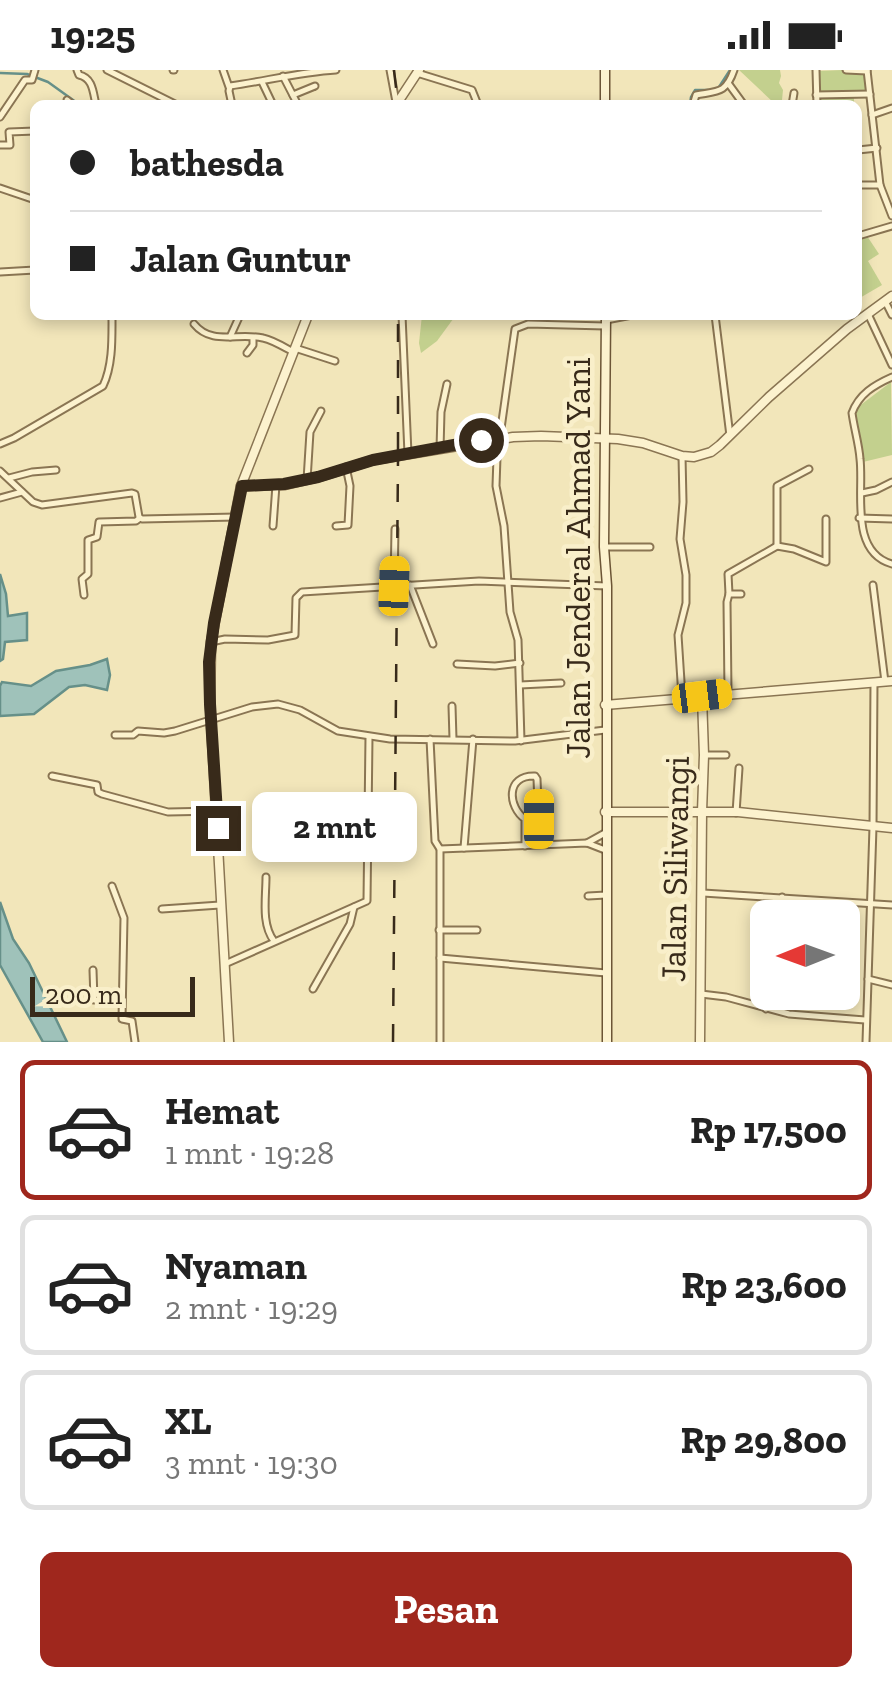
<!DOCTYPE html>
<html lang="id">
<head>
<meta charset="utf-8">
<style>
	:root { --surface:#fff; --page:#f6f6f6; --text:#222; --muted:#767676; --line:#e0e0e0; --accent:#9f271d }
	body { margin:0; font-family:"Zilla Slab",serif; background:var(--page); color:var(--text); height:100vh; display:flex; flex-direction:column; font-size:38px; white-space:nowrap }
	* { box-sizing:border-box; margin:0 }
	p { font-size:32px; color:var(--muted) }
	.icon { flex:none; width:55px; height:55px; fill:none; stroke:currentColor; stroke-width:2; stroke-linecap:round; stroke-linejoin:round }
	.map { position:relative; height:972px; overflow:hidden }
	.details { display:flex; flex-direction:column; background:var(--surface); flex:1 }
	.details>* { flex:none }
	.banner { position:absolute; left:30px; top:30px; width:832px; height:220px; border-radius:15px; box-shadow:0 5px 15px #0003; display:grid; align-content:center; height:220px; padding:0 40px; background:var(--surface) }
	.needle { width:65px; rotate:269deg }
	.controls { position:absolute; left:750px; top:830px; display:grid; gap:20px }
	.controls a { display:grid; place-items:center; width:110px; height:110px; border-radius:15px; background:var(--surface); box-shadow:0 5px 15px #0003; font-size:50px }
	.scale { position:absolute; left:30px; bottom:25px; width:165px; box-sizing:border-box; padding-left:10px; border:5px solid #382a1a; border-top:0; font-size:28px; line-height:35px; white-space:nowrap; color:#382a1a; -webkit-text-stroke:8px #f9efca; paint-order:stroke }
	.end { position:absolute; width:45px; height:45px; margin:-22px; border:12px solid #382a1a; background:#fff; box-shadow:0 0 0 5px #fff }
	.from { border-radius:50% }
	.bubble { position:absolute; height:70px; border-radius:15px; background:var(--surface); box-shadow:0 5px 15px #0003; font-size:32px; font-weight:800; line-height:70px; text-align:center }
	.car { position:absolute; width:30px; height:60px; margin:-30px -15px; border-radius:12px; box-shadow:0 0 8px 2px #0007; background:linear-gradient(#f5c518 24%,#345 0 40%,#f5c518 0 76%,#345 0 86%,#f5c518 0) }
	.banner b { display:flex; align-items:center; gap:35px; height:95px; font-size:38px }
	.banner b+b { border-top:2px solid var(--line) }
	.banner i { width:25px; height:25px; background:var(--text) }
	ul { padding:18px 0 0; list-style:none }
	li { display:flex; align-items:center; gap:30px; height:140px; margin:0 20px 15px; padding:0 20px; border:5px solid var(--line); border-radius:15px }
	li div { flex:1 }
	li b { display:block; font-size:38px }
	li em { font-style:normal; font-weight:800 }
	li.selected { border-color:var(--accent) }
	li>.icon { width:90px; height:90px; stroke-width:1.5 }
	.primary-button { display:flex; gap:20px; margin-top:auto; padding:20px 40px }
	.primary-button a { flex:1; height:115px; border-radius:15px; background:var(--accent); color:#fff; font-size:40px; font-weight:800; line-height:115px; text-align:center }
	.status { display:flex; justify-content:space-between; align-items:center; height:70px; padding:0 50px; background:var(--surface); direction:ltr }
	.status svg { height:28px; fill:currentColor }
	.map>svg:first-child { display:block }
	.green { fill:#c3d08e }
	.water { fill:#9fc2ba; stroke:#669089; stroke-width:2.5 }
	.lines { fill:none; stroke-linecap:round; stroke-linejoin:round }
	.stream { stroke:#669089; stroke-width:2.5 }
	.minor-casing { stroke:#8a7553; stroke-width:9 }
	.tertiary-casing { stroke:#8a7553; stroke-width:11 }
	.secondary-casing { stroke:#6c5536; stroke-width:11 }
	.minor { stroke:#fcf2ce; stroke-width:5 }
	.tertiary { stroke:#fcf2ce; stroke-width:8 }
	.secondary { stroke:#fcf2ce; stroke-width:8 }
	.rail { stroke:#382a1a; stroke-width:2.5; stroke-dasharray:18 18; stroke-linecap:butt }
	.route { stroke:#382a1a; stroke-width:12 }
	.labels { text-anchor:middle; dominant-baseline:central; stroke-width:9; stroke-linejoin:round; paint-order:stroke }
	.street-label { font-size:35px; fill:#382a1a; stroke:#f9efca }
</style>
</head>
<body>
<div class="status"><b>19:25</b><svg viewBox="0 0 49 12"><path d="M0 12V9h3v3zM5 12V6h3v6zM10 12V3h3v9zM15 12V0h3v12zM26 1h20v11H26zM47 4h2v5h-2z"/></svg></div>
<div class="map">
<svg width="892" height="972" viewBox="0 0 892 972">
	<rect width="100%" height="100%" fill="#f2e6ba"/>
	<g class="green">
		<path d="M739 0H780L781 6 779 13 783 20 782 30 775 34Z"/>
		<path d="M842 0 847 3H865L868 23 854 26V35H819L818 1Z"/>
		<path d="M867 166 879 184 868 191 882 215 858 229V168Z"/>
		<path d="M422 245H456L437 271 421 283 419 273Z"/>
		<path d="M891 312 892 385 863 392 854 340Z"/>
	</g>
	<g class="water">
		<path d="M0 504 6 524 8 546 27 543V570L5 572 3 589 0 591Z"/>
		<path d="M107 589 110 605 107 620 85 615 69 617 34 644 0 646V616L2 612 31 616 56 601 90 595Z"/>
		<path d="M0 832 13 869 29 893 67 972H43L0 895Z"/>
	</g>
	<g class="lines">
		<g class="stream">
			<path d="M0 3 27 4 48 12 80 35"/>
			<path d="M719 17 730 0"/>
			<path d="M690 35 691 27 695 20H708"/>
		</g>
		<g class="minor-casing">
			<g id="minor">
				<path d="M77 0 79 5C93 8 93 22 96 35"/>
				<path d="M107 0 177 35"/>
				<path d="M173 0H174"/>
				<path d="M223 0 229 17"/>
				<path d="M390 0 396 32"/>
				<path d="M816 0 817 35"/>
				<path d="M846 0 867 1"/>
				<path d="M867 0 880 115 892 146"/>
				<path d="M417 3 472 20 478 35"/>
				<path d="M283 6 298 35"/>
				<path d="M262 12 273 35"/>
				<path d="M728 13 744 35"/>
				<path d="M293 25 315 16"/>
				<path d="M816 25 870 24"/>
				<path d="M67 30 73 35"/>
				<path d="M232 35 229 21 230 16C266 11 300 2 336 0"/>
				<path d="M693 35 696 25C717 21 726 24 734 0"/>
				<path d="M792 35 794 23"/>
				<path d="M872 45 892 38"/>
				<path d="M0 47 25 10H32L35 0"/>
				<path d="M0 75H10L9 62 35 61"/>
				<path d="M858 80 877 78"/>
				<path d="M858 115H880"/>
				<path d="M0 118 35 130"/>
				<path d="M858 166 892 156"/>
				<path d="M0 202 35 200"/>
				<path d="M885 231 892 245"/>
				<path d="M868 244 892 295"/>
				<path d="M402 245 408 384"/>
				<path d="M715 245 730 366"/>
				<path d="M606 250 632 245"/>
				<path d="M194 254C212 276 238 262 263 268 273 270 284 277 293 282"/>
				<path d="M230 267 240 245"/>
				<path d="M295 278 335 291"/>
				<path d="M247 283 253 275V268"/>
				<path d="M892 307C874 315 859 324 852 343 854 358 859 374 860 389 864 421 849 482 892 494"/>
				<path d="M0 374 14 368 103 316C113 295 112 268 112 245"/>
				<path d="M440 379 441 342 447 314"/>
				<path d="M0 401 33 432 42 435 132 423 135 424 139 447 142 449 236 447"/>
				<path d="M9 408 32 402 56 400"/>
				<path d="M307 410 310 362 321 341"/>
				<path d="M862 423 876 420 892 412"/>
				<path d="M0 428 22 422"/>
				<path d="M859 448 892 449"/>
				<path d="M273 456 276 415"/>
				<path d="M336 456 348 455 350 416 346 397"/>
				<path d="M777 476V416L809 399"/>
				<path d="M604 477H650"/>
				<path d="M410 515 433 574"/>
				<path d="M873 515 885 612"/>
				<path d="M394 516 395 459"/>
				<path d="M729 524 728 504 777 476 794 479 826 492V449"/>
				<path d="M84 525 82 509 88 504V470L97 467 99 452 136 451 140 448"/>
				<path d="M211 572 225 569 268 570 295 565 296 528 302 522 479 511 607 516"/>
				<path d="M457 594 495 596 520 593"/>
				<path d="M520 615 561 613"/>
				<path d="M728 623 727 532 729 524H741"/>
				<path d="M682 627 678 565 686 533V505L680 469 683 432 682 386"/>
				<path d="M452 636 453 669"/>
				<path d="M115 665H133L138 661 164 663 175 661 252 637 278 634 300 640 338 661 390 669 515 671 605 660"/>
				<path d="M430 669 435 771 440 779V972"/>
				<path d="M521 671 518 570 510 542 504 456 496 416 497 387 515 259 528 254 605 256"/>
				<path d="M704 685H726"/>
				<path d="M52 706 97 715 98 722 102 724 168 742 217 741"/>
				<path d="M736 743 739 698"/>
				<path d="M587 773 605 763"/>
				<path d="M525 776V749C508 737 505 705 535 706L537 709 539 758"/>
				<path d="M464 778 473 669"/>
				<path d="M440 779 587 773 605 780"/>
				<path d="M266 807C266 828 261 854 274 871"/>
				<path d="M112 816 124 848 122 949 132 951 135 972"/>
				<path d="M703 823 892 835"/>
				<path d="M588 826 606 825"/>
				<path d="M162 839 220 835"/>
				<path d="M779 848 782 827"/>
				<path d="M439 860H477"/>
				<path d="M440 888 606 903"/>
				<path d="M225 894 367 831 369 667"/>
				<path d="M93 900 94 930 121 931"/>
				<path d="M868 909 892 915"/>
				<path d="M313 919 350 854 354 837"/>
				<path d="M780 922 786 923"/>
				<path d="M701 924 726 927 789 944 865 950"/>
				<path d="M766 939 770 922"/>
				<path d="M866 972 873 757 874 612"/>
			</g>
		</g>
		<g class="tertiary-casing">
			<g id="tertiary">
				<path d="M396 35 419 0"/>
				<path d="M241 416 285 415 319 407 373 390 513 367 541 366 618 369 643 373 682 386 694 387 711 382 720 375 769 327 847 259 892 226"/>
				<path d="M605 635 892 611"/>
				<path d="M605 742H738L892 758"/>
				<path d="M229 972 210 634 211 572 241 416 308 245"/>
				<path d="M700 972 702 742 704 685 702 627"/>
			</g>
		</g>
		<g class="secondary-casing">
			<g id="secondary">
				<path d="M605 35V0"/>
				<path d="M606 245 604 477 607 516V972"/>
			</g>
		</g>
		<use href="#minor" class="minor"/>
		<use href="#tertiary" class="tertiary"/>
		<use href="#secondary" class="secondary"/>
		<g class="rail">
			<path d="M394 0 398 35"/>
			<path d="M398 380V245"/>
			<path d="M393 972 398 390"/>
		</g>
	</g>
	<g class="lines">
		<path class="route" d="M218 758 210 634 209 592 214 553 242 416 284 414 318 407 373 390 481 370"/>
	</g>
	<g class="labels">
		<g class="street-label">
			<text transform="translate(578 488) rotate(-90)">Jalan Jenderal Ahmad Yani</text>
			<text transform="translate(675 799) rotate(-89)">Jalan Siliwangi</text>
		</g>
	</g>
</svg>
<div class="controls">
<a><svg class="needle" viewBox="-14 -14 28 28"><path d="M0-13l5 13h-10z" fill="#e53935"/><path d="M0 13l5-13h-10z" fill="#767676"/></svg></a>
</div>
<div class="scale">200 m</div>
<i class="end from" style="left:481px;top:370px"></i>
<i class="end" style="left:218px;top:758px"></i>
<div class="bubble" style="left:252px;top:722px;width:165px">2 mnt</div>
<i class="car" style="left:394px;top:516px;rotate:2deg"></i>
<i class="car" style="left:702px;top:626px;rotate:83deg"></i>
<i class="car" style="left:539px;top:749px;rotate:0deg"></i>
<div class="banner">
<b><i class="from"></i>bathesda</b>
<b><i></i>Jalan Guntur</b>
</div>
</div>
<section class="details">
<ul>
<li class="selected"><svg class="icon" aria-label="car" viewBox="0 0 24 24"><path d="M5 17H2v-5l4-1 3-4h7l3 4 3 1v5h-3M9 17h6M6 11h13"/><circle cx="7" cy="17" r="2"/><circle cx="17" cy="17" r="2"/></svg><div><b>Hemat</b><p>1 mnt · 19:28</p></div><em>Rp 17,500</em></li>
<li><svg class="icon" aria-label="car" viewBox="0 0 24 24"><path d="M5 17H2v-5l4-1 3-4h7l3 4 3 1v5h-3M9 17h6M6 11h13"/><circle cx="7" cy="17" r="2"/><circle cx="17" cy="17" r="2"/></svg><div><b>Nyaman</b><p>2 mnt · 19:29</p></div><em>Rp 23,600</em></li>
<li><svg class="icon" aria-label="car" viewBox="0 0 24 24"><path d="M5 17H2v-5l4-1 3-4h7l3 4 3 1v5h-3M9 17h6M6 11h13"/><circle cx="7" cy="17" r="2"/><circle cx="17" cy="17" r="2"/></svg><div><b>XL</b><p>3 mnt · 19:30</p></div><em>Rp 29,800</em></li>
</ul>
<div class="primary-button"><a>Pesan</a></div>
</section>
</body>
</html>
